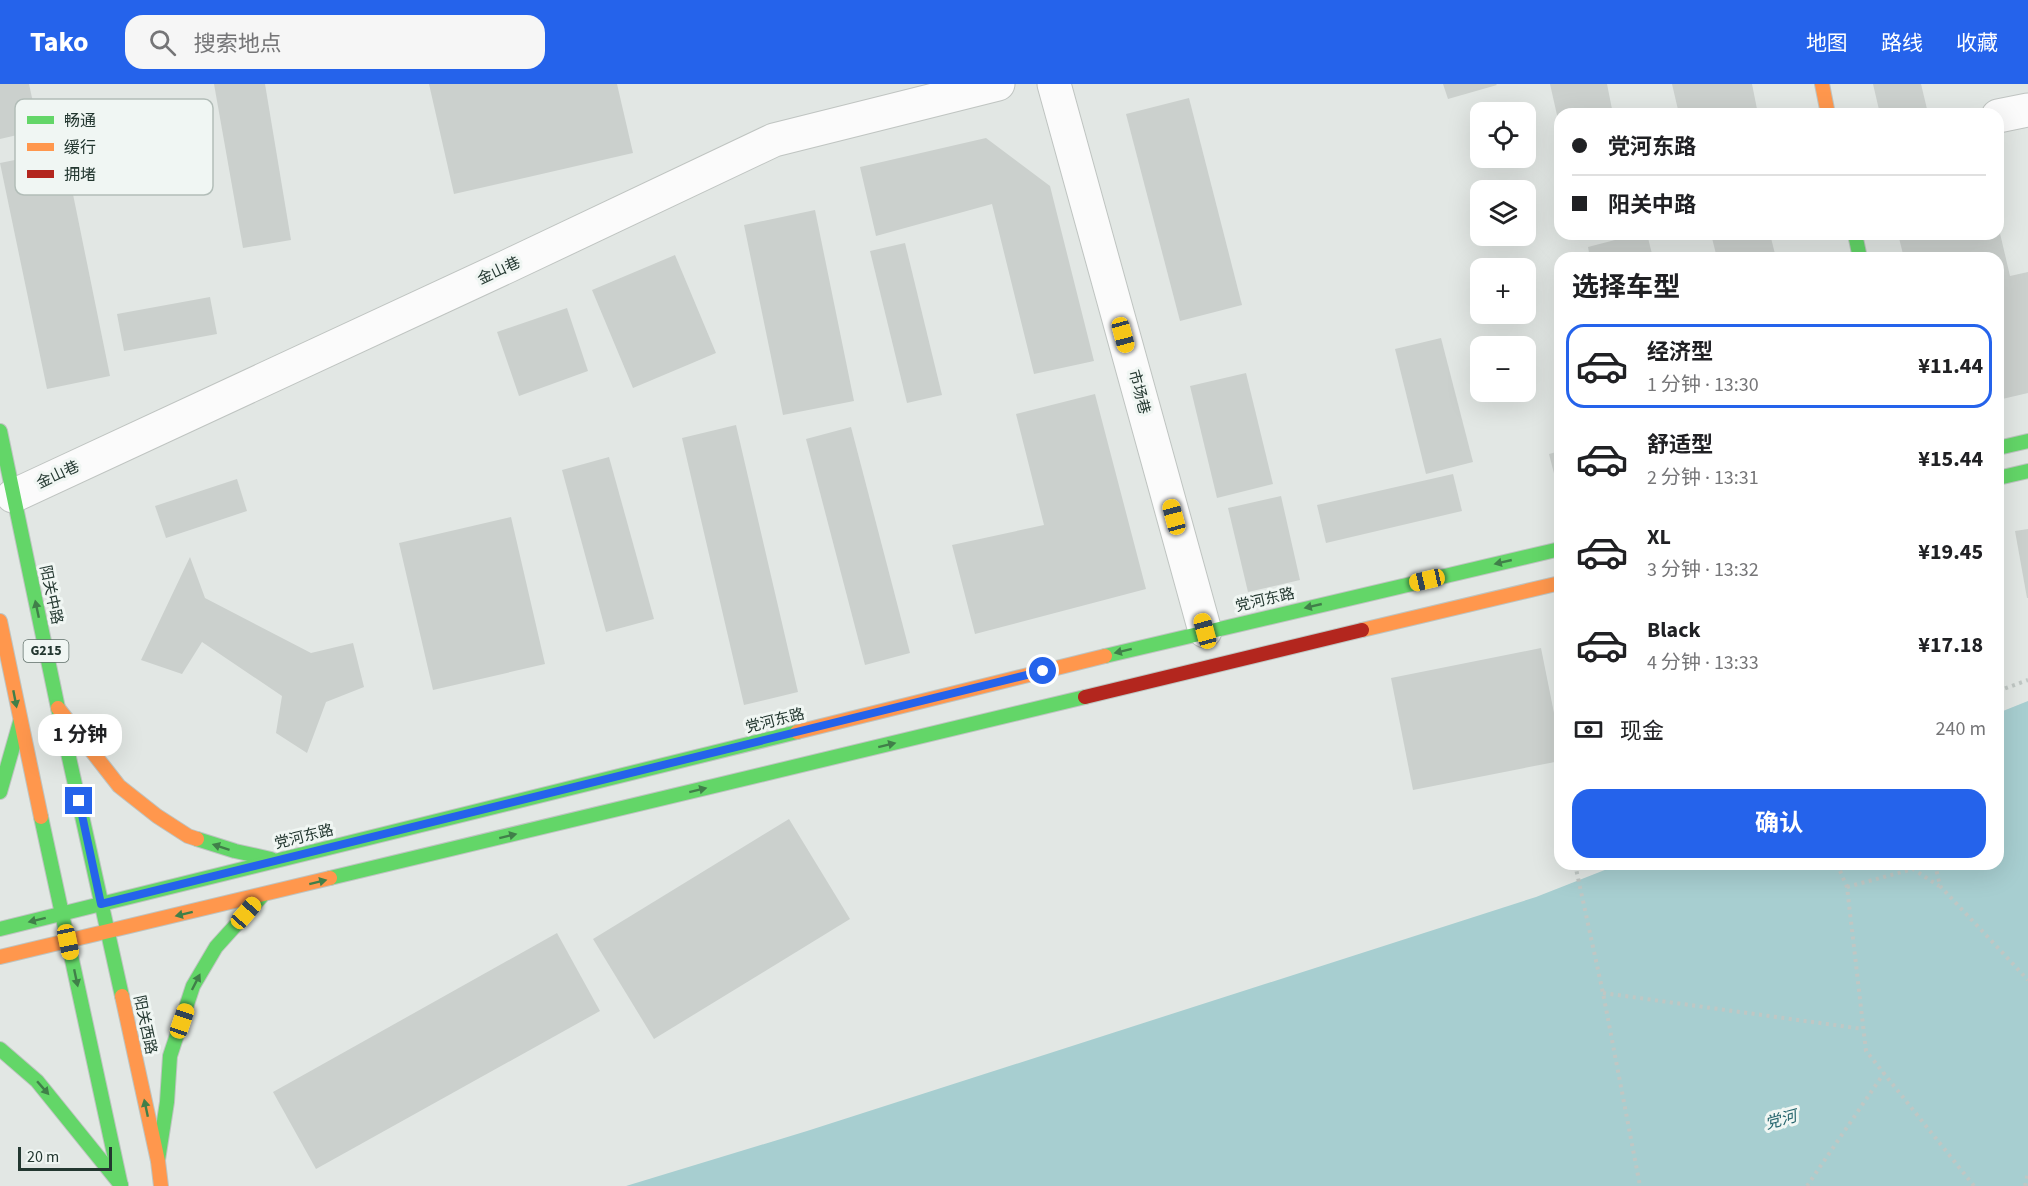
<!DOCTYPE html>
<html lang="zh">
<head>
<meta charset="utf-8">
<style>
	:root { --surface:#fff; --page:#f6f6f6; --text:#202124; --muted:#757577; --line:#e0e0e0; --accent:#2563eb }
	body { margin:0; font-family:"Source Sans 3","Noto Sans SC",sans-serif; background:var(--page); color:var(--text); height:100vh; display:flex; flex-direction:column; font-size:22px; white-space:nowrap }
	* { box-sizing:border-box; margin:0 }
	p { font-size:20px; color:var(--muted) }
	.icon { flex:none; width:33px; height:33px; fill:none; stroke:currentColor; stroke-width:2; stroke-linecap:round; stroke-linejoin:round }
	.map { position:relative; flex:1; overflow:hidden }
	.drawer { position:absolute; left:1554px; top:168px; width:450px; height:618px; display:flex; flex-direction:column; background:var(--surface); border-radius:18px; box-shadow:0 6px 24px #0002 }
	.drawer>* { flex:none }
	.banner { position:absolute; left:1554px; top:24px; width:450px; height:132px; border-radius:18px; box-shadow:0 6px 24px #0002; display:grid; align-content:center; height:132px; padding:0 18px; background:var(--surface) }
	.buttons { position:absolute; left:1470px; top:18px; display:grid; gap:12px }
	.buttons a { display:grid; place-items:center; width:66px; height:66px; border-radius:12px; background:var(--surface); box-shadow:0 6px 24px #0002; font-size:30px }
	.scale { position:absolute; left:18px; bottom:15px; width:94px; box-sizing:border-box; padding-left:6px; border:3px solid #233730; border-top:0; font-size:16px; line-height:21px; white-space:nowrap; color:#233730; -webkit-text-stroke:4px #f0f6f3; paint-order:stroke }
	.end { position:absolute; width:27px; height:27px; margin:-14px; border:8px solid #2563eb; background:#fff; box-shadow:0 0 0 3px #fff }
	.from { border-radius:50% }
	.bubble { position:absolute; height:42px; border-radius:18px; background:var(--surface); box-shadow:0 6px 24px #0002; font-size:20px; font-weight:700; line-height:42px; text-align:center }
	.car { position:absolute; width:18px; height:36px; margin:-18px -9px; border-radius:8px; box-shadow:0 0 4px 2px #0007; background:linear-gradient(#f5c518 24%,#345 0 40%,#f5c518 0 76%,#345 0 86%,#f5c518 0) }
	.banner b { display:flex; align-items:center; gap:21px; height:57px; font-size:22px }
	.banner b+b { border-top:2px solid var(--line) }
	.banner i { width:15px; height:15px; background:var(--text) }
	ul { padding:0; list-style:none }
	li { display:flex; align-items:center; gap:18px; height:84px; margin:0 12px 9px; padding:0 6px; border:3px solid transparent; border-radius:18px }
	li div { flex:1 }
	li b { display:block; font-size:22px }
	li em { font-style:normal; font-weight:700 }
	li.on { border-color:var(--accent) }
	li>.icon { width:54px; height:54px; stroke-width:1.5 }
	h2 { padding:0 18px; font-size:27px; line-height:72px }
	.pay { display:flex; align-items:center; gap:15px; height:66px; padding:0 18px; font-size:22px }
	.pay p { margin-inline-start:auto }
	.action { display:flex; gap:12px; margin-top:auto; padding:12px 18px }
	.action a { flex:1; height:69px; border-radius:18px; background:var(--accent); color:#fff; font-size:24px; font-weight:700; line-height:69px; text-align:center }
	header { display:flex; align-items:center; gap:36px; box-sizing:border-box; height:84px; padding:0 30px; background:var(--accent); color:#fff }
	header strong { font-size:28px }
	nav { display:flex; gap:33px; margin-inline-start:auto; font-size:21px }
	.search { width:420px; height:54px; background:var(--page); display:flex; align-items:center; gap:15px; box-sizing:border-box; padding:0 21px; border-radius:18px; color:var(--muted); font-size:22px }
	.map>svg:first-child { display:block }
	.water { fill:#a7ced0 }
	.building { fill:#cbd0cd }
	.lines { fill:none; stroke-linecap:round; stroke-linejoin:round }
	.street-casing { stroke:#bfc4c1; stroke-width:35 }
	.fast-casing { stroke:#bec4c1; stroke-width:16 }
	.slow-casing { stroke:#bec4c1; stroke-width:16 }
	.jam-casing { stroke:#bec4c1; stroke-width:16 }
	.path { stroke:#c0c7c4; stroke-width:4; stroke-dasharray:3 4.5; stroke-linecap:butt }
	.street { stroke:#fbfbfb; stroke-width:33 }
	.fast { stroke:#63d668; stroke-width:14 }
	.slow { stroke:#ff974d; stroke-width:14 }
	.jam { stroke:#b3261e; stroke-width:14 }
	.oneway { fill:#407f49 }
	.route { stroke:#2563eb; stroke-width:8 }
	.labels { text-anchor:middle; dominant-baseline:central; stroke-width:6; stroke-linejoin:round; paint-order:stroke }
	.shield { fill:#f0f6f3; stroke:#60706a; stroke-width:1.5 }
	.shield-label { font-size:14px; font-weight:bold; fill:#233730 }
	.street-label { font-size:15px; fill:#233730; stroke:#f0f6f3 }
	.water-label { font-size:16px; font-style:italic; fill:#24646c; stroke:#f0f6f3 }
	.key { fill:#f0f6f3; stroke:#b2bdb8; stroke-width:1.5 }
	.key-label { font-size:16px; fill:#233730 }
</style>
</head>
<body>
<header>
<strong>Tako</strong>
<div class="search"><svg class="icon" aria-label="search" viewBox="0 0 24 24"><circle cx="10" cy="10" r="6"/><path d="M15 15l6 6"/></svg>搜索地点</div>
<nav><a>地图</a><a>路线</a><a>收藏</a></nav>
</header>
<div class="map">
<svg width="2028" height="1102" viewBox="0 0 2028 1102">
	<rect width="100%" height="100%" fill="#e2e7e4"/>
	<path class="water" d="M2028 617V1102H626L807 1047 1536 813 1620 780H1998V629Z"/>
	<g class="building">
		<path d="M0 0H29L39 46 0 55Z"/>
		<path d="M214 0H265L291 156 243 164Z"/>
		<path d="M429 0H617L633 69 454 110Z"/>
		<path d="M1443 0H1496L1497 1 1448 15Z"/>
		<path d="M1550 0H1607L1613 30H1560L1559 40Z"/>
		<path d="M1672 0H1752L1758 30H1679Z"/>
		<path d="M1873 0H1921L1927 25 1907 30H1880Z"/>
		<path d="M1189 14 1242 221 1180 237 1126 30Z"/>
		<path d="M986 54 1050 102 1094 277 1034 290 992 120 876 152 860 83Z"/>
		<path d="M64 66 110 292 47 305 0 79Z"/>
		<path d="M815 126 854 317 783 331 744 141Z"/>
		<path d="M1999 145 2010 192 2028 188V309L1998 316V174H1904L1898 150H1998Z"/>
		<path d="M1638 150H1647L1653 174H1590L1588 163Z"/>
		<path d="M1711 150H1770L1776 174H1717Z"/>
		<path d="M905 159 942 311 907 319 870 167Z"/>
		<path d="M675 171 716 269 633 304 592 206Z"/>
		<path d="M210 213 217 250 124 267 117 230Z"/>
		<path d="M567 224 588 287 519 312 497 248Z"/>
		<path d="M1441 254 1473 378 1426 390 1395 265Z"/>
		<path d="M1246 289 1273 400 1217 414 1190 302Z"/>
		<path d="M1095 310 1146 505 975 550 952 461 1044 441 1016 330Z"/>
		<path d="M736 341 798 608 744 621 682 354Z"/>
		<path d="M851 343 910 569 865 581 806 355Z"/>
		<path d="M1560 367V408L1559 409 1549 370Z"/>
		<path d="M609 373 654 535 606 548 562 386Z"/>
		<path d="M1453 390 1462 427 1326 459 1317 421Z"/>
		<path d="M237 395 247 427 166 454 155 422Z"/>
		<path d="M1281 412 1300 496 1248 508 1228 424Z"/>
		<path d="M511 433 545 580 433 606 399 459Z"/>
		<path d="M2028 445V514H2027L2015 447Z"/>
		<path d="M190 473 205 514 311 569 353 559 364 603 326 618 307 669 276 649 282 612 202 558 182 590 141 576Z"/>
		<path d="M1541 564 1560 659V677L1413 706 1391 594Z"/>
		<path d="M789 735 850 835 654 955 593 855Z"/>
		<path d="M557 849 600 927 316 1085 273 1008Z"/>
	</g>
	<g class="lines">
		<g class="street-casing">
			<g id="street">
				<path d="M1054 0 1205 547"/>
				<path d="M1998 32 2028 26"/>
				<path d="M13 412 506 183 774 56 998 0"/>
			</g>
		</g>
		<g class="fast-casing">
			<g id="fast">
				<path d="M1855 150 1860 174"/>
				<path d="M0 347 58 624 122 912"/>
				<path d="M1998 364 2028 357"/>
				<path d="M1998 394 2028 387"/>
				<path d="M1105 572 1560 465"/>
				<path d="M0 708 20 638"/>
				<path d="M41 733 121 1102"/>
				<path d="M197 755 235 767 271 775"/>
				<path d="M330 794 1085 613"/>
				<path d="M0 845 797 648"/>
				<path d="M0 965 37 997 121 1101"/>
				<path d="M158 1076 167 1018 170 972 193 902 216 863 262 812"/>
			</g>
		</g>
		<g class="slow-casing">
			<g id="slow">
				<path d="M1822 0 1828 30"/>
				<path d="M0 537 41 733"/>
				<path d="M1362 546 1560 499"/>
				<path d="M58 624 119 702 157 732 188 752 197 755"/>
				<path d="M797 648 1105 572"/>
				<path d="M0 873 330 794"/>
				<path d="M122 912 158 1077 161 1102"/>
			</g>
		</g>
		<g class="jam-casing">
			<path id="jam" d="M1085 613 1362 546"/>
		</g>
		<g class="path">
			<path d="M1998 607 2028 596"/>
			<path d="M1575 780 1603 909 1640 1102"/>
			<path d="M1837 780 1847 803 1866 967 1974 1102"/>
			<path d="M1935 780 1940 802 2028 896"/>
			<path d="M1847 803 1913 785 1939 802"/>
			<path d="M1603 909 1863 945"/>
			<path d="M1807 1102 1884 989"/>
			<path d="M2025 1102 2028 1089"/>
		</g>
		<use href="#street" class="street"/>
		<use href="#fast" class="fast"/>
		<use href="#slow" class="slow"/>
		<use href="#jam" class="jam"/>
	</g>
	<defs><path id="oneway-solid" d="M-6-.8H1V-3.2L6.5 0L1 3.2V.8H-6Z" transform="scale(1.5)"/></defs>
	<g class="oneway">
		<use href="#oneway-solid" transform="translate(1503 478) rotate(167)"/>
		<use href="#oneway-solid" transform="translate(1313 522) rotate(167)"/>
		<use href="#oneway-solid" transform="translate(37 525) rotate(-102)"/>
		<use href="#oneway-solid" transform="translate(1123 567) rotate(166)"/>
		<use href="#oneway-solid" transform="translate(15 615) rotate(79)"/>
		<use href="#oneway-solid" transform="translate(887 661) rotate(-14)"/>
		<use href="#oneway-solid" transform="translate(698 706) rotate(-14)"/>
		<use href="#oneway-solid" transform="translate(508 752) rotate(-14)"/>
		<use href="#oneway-solid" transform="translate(221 763) rotate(-162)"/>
		<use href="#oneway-solid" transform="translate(318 798) rotate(-14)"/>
		<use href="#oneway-solid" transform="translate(184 830) rotate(166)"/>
		<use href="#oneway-solid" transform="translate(37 836) rotate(166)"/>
		<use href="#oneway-solid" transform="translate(76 894) rotate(78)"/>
		<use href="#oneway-solid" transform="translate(196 898) rotate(-63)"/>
		<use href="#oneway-solid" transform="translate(43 1004) rotate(49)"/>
		<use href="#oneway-solid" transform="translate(146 1024) rotate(-102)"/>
	</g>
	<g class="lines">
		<path class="route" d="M79 717 101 820 1043 587"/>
	</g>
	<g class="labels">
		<rect class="shield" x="23.5" y="556" width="45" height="22" rx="4.5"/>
		<g class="shield-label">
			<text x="46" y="567">G215</text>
		</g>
		<g class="street-label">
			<text transform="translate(499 187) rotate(-25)">金山巷</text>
			<text transform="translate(1139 308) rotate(75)">市场巷</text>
			<text transform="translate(58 391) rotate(-25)">金山巷</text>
			<text transform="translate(51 511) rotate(78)">阳关中路</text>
			<text transform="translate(1265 516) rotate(-13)">党河东路</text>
			<text transform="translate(775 637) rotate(-14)">党河东路</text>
			<text transform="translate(304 753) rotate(-14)">党河东路</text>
			<text transform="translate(145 941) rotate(78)">阳关西路</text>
		</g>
		<g class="water-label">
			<text transform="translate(1781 1036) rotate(-15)">党河</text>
		</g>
	</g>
	<rect x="15" y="15" width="198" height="96" rx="9" class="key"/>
	<rect x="27" y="32" width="27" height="8" fill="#63d668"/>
	<rect x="27" y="59" width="27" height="8" fill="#ff974d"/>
	<rect x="27" y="86" width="27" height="8" fill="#b3261e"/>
	<g class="key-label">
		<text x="64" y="42">畅通</text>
		<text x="64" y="69">缓行</text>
		<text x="64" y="96">拥堵</text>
	</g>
</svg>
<div class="buttons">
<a><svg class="icon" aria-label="locate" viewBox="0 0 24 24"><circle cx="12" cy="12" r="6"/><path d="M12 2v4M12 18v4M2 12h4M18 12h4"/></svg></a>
<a><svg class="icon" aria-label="layers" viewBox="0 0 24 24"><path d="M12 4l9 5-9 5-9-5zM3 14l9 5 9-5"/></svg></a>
<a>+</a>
<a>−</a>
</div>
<div class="scale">20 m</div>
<i class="end from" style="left:1043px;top:587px"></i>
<i class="end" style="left:79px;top:717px"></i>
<div class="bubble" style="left:38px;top:630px;width:84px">1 分钟</div>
<i class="car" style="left:1123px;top:251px;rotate:165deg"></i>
<i class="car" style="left:1174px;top:433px;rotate:345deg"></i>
<i class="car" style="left:1427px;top:496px;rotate:257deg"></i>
<i class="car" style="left:1205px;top:547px;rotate:345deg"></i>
<i class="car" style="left:246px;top:829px;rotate:41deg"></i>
<i class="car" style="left:68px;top:858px;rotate:168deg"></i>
<i class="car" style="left:182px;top:937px;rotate:19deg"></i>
<div class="banner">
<b><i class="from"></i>党河东路</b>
<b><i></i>阳关中路</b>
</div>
<section class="drawer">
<h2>选择车型</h2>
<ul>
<li class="on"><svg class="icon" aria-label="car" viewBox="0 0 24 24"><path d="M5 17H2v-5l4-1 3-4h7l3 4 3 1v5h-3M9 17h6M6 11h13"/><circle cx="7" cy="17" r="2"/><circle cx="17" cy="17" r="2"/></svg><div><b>经济型</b><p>1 分钟 · 13:30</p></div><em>¥11.44</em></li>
<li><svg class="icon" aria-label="car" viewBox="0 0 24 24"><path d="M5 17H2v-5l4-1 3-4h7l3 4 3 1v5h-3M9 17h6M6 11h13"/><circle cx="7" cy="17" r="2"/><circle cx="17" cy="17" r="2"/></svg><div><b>舒适型</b><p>2 分钟 · 13:31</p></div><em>¥15.44</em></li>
<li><svg class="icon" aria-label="car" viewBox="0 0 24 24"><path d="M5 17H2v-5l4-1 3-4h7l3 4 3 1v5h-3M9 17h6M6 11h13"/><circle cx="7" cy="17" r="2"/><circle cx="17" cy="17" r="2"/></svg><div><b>XL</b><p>3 分钟 · 13:32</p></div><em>¥19.45</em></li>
<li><svg class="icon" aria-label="car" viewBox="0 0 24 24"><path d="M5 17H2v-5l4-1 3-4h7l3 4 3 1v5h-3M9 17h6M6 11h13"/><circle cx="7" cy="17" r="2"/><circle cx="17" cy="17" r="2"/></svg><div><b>Black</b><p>4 分钟 · 13:33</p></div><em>¥17.18</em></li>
</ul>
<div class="pay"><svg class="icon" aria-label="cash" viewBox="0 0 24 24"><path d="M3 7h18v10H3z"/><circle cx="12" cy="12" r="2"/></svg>现金<p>240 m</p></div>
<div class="action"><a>确认</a></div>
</section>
</div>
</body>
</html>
